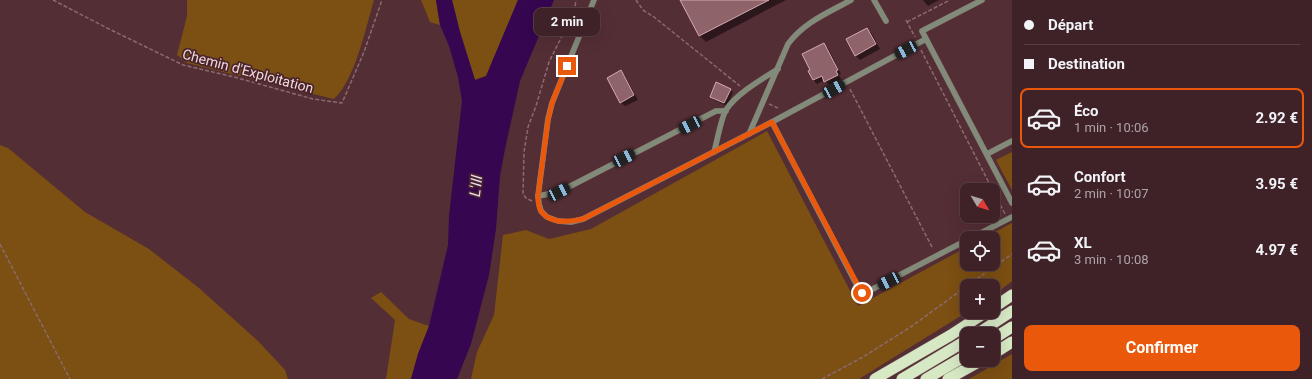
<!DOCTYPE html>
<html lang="fr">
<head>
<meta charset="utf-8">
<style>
	:root { --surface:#3f2228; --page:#462a30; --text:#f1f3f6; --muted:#ada4a8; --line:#583f45; --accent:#ea580c }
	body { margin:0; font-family:Roboto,sans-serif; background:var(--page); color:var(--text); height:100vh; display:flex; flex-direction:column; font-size:15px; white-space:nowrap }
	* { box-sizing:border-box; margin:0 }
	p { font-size:13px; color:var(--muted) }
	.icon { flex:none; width:22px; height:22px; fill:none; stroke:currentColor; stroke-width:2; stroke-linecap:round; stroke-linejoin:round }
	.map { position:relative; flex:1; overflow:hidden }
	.panel { display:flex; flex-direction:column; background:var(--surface); width:300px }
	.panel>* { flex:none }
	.top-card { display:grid; align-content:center; height:88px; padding:0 12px; background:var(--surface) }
	.needle { width:26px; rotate:128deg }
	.buttons { position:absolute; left:960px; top:183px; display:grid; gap:8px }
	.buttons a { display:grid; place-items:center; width:40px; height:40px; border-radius:8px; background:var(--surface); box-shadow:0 4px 16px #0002,0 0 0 1px var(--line); font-size:20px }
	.end { position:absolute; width:18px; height:18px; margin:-9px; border:5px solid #ea580c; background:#fff; box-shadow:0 0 0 2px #fff }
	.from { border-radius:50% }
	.bubble { position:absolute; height:28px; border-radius:8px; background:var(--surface); box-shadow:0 4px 16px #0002,0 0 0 1px var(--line); font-size:13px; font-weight:700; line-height:28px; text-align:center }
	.car { position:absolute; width:12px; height:24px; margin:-12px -6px; border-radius:5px; box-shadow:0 0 3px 1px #0007; background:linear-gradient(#222 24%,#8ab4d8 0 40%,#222 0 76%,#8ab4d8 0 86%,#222 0) }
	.top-card b { display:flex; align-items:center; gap:14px; height:38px; font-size:15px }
	.top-card b+b { border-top:1px solid var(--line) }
	.top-card i { width:10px; height:10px; background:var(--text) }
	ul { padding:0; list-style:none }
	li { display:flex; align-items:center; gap:12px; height:60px; margin:0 8px 6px; padding:0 4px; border:2px solid transparent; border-radius:8px }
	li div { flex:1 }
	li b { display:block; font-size:15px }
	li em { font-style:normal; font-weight:700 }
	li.on { border-color:var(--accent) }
	li>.icon { width:36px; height:36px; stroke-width:1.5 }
	.cta { display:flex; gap:8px; margin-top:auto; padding:8px 12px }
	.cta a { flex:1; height:46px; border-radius:8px; background:var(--accent); color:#fff; font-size:16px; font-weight:700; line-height:46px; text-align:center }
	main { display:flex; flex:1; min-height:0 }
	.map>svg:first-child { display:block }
	.green { fill:#7c4f12 }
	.water { fill:#360651 }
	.shadow { fill:#0007 }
	.building { fill:#8e646a; stroke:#d7a8af }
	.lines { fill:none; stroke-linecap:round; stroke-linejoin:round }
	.service-casing { stroke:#704c53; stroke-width:6 }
	.trunk-casing { stroke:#704c53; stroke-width:12 }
	.path { stroke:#8b6a70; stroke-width:1.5; stroke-dasharray:4 2; stroke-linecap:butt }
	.service { stroke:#828a7a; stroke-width:5.5 }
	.trunk { stroke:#d6e8c4; stroke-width:11 }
	.route { stroke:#ea580c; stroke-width:5 }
	.labels { text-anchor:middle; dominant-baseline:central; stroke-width:3.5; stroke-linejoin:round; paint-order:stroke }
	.street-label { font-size:14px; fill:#f0d7da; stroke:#49242b }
	.water-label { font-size:15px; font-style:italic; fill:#ebddf7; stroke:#49242b }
</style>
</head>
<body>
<main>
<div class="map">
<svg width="1012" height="379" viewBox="0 0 1012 379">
	<rect width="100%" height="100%" fill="#542e35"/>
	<g class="green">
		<path d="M187 0H374C366 27 355 80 334 99L187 63 177 55 187 16Z"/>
		<path d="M421 0H436L440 25 430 22Z"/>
		<path d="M452 0H518L486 77 475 80 460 32Z"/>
		<path d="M767 131 858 306 967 247V264H993V238H984L1012 223V281L993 296V286H967V312L859 379H471L477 352 494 315 503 235 526 230 549 239 591 229Z"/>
		<path d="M0 145 8 148 85 212 149 249 199 288 259 342 285 370 288 379H0Z"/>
		<path d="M1012 152V190L996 160Z"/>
		<path d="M381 292 409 319 429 326 418 354 411 379H386L395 320 371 298Z"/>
		<path d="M1012 354V379H969Z"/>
	</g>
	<path class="water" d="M436 0H452L460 32 475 80 486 76 518 0H554L520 81 505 149 500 176 496 229 489 275 471 344 457 379H411L418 354 429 326 448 245 449 216 462 101 458 77 449 46 440 25Z"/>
	<g class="shadow">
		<path d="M681 0H786L706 42 700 36Z"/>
		<path d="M923 0H939L928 6Z"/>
		<path d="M867 29 872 34 880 49 860 60 855 55Z"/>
		<path d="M824 44 828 48 841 74 839 75 841 79 829 85 825 80 817 84 813 80 809 71 812 70Z"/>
		<path d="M621 72 625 76 638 100 625 106 620 102Z"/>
		<path d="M730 89 733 92 727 106 714 100 711 97Z"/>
	</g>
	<g class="building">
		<path d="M680 0H769L699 36Z"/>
		<path d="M867 28 876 44 855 56 846 39Z"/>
		<path d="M824 43 838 70 836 71 838 75 824 82 822 76 813 80 808 71 810 70 802 54Z"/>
		<path d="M621 70 634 95 620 103 607 78Z"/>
		<path d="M716 82 731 89 724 103 710 97Z"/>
	</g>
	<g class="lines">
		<g class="service-casing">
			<g id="service">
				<path d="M594 0 552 103 548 119 538 196 539 204 541 211 547 217 558 221 571 222 583 219 772 122 926 39"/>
				<path d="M874 0 886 21"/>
				<path d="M982 0 922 31 1012 203"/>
				<path d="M772 122 861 293H865L967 240"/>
				<path d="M749 134 788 44C804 22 828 13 851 0"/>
				<path d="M714 152C717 142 721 118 726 110 736 94 762 79 778 69"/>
				<path d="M987 154 1012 141"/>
				<path d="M538 196 559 192 716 111H726"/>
				<path d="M971 238 1012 217"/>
			</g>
		</g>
		<g class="trunk-casing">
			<g id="trunk">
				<path d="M993 308 1012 295"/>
				<path d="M977 334 1012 311"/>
				<path d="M993 339 1012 327"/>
				<path d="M993 354 1012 342"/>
				<path d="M875 379 951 335 986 312"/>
				<path d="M902 379 967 340"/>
				<path d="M926 379 967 355"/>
				<path d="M948 379 982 360"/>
			</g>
		</g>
		<g class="path">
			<path d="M53 0 109 29 183 65 234 77 313 99 342 103 364 52 382 0"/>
			<path d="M636 0 643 10 654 17 740 86"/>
			<path d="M906 20 915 37"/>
			<path d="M907 22 950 0"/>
			<path d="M921 50 1005 214"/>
			<path d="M850 89 933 249"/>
			<path d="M769 104 780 109"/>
			<path d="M532 201 526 198 523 194 524 152 528 127 536 106 549 62 562 36 573 20 576 0"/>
			<path d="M0 244 70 379"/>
			<path d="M967 286 1012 254"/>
			<path d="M822 379 863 357 912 326 967 286"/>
		</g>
		<use href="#service" class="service"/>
		<use href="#trunk" class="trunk"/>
	</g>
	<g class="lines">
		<path class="route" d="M567 66 552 103 548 120 538 196C538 201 538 207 541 211 550 224 570 222 583 219L772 122 862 293"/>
	</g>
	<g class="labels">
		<g class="street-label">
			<text transform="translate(248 71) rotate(15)">Chemin d'Exploitation</text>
		</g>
		<g class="water-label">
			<text transform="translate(476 186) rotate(-83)">L'Ill</text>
		</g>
	</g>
</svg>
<div class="buttons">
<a><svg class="needle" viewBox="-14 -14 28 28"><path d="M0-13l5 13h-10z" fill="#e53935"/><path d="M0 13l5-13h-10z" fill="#ada4a8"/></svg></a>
<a><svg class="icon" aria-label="locate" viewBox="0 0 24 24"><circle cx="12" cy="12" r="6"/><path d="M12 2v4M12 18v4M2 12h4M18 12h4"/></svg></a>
<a>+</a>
<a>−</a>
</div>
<i class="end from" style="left:862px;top:293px"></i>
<i class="end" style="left:567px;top:66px"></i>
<div class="bubble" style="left:534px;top:8px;width:66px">2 min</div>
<i class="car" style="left:906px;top:50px;rotate:242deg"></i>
<i class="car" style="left:834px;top:89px;rotate:61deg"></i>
<i class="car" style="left:690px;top:125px;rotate:243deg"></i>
<i class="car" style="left:624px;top:158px;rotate:63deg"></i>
<i class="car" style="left:559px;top:192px;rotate:63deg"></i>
<i class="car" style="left:889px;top:281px;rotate:243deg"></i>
</div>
<section class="panel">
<div class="top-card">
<b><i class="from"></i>Départ</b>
<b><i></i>Destination</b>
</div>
<ul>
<li class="on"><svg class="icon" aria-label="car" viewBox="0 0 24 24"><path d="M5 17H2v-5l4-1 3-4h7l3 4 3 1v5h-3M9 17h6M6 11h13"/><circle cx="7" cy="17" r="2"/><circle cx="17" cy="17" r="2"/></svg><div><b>Éco</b><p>1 min · 10:06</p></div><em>2.92 €</em></li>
<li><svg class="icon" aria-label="car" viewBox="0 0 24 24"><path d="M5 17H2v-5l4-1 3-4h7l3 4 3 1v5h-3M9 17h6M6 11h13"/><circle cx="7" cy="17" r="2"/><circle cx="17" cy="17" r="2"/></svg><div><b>Confort</b><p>2 min · 10:07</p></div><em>3.95 €</em></li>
<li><svg class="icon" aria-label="car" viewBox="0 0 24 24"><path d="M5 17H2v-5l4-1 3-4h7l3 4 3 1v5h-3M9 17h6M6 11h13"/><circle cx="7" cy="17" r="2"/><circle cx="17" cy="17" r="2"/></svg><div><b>XL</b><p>3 min · 10:08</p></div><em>4.97 €</em></li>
</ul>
<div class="cta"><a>Confirmer</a></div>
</section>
</main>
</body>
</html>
